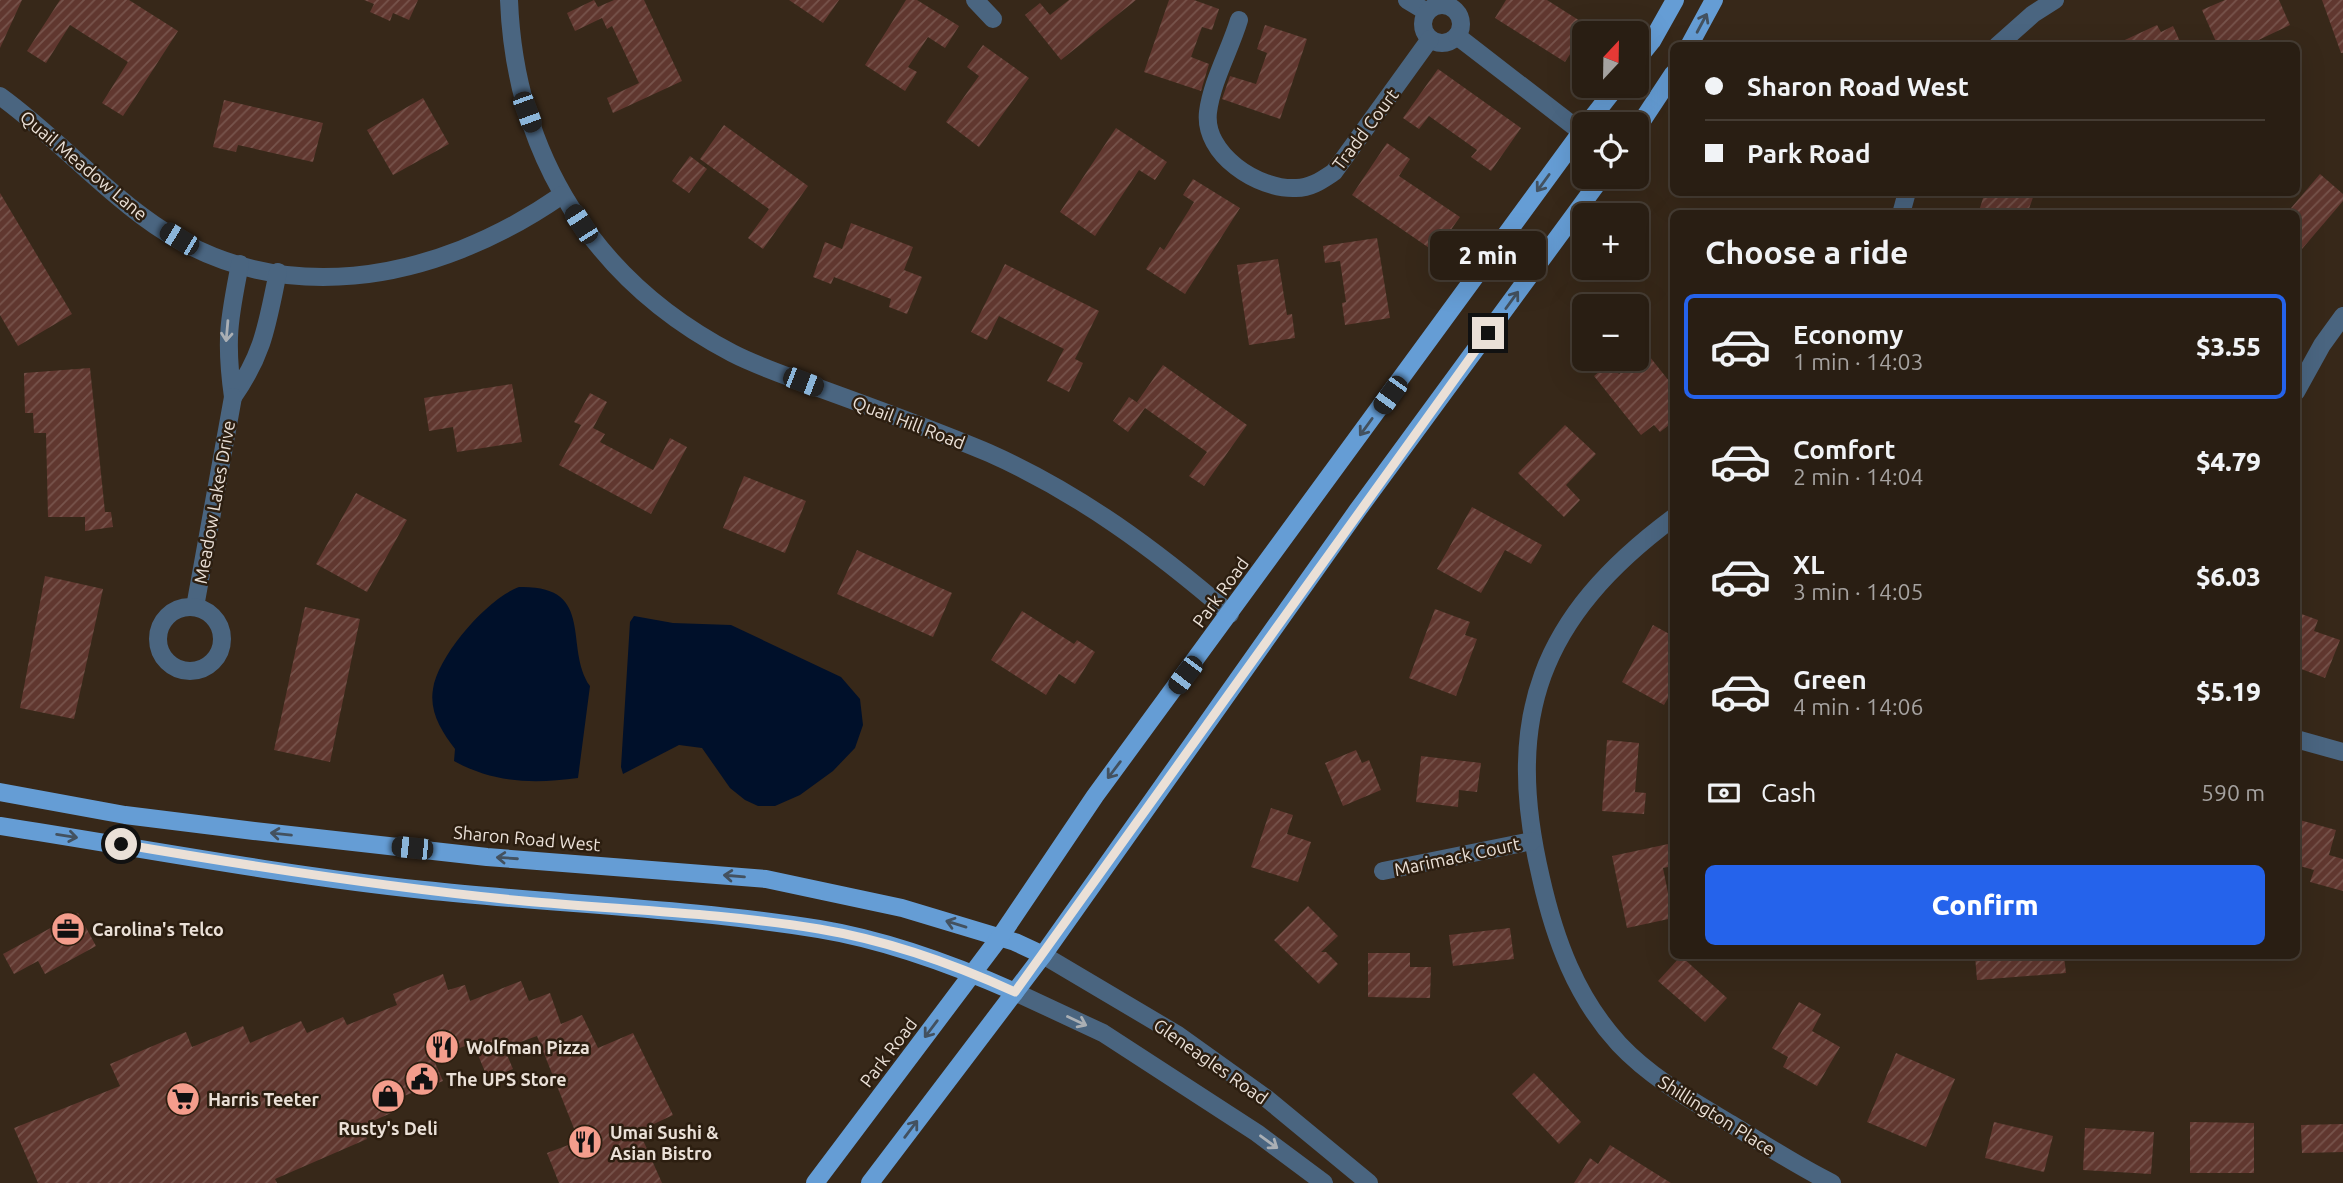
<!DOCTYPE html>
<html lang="en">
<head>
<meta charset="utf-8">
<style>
	:root { --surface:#291e13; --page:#352b21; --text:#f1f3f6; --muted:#a5a2a0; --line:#453c33; --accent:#2563eb }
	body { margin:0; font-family:Ubuntu,sans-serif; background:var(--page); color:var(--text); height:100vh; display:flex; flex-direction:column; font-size:26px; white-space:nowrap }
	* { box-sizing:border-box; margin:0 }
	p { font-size:23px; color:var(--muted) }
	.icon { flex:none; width:38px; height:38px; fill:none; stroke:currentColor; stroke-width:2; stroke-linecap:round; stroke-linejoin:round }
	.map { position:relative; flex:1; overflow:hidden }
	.panel { position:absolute; left:1670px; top:210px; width:630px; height:749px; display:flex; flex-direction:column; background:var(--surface); border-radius:10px; box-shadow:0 7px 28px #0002,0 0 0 2px var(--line) }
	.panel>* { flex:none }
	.banner { position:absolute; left:1670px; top:42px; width:630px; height:154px; border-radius:10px; box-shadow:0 7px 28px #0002,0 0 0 2px var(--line); display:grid; align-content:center; height:154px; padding:0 35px; background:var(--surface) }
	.needle { width:46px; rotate:22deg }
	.buttons { position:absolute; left:1572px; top:21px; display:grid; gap:14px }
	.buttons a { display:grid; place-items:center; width:77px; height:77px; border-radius:10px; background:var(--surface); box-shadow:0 7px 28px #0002,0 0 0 2px var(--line); font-size:35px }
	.end { position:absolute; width:32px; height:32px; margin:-16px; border:9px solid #eae0d7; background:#111; box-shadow:0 0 0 4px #111 }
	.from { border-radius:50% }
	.bubble { position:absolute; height:49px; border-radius:10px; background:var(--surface); box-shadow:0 7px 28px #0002,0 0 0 2px var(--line); font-size:23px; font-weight:800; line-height:49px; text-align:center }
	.car { position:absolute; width:21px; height:42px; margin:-21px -10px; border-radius:9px; box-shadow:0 0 5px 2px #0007; background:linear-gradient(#222 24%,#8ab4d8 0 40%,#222 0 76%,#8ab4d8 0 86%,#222 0) }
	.banner b { display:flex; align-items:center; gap:24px; height:66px; font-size:26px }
	.banner b+b { border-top:2px solid var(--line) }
	.banner i { width:18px; height:18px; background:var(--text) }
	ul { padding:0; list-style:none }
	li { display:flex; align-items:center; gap:21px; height:105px; margin:0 14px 10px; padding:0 21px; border:4px solid transparent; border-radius:10px }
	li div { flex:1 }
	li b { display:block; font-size:26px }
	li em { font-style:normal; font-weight:800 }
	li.current { border-color:var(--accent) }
	li>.icon { width:63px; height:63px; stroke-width:1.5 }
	h2 { padding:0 35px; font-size:32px; line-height:84px }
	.pay { display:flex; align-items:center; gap:18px; height:77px; padding:0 35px; font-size:26px }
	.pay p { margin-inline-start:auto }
	.primary-button { display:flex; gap:14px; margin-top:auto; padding:14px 35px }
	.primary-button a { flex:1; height:80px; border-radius:10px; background:var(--accent); color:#fff; font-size:28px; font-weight:800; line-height:80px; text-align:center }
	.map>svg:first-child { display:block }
	.water { fill:#00102a }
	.building { fill:url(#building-hatch) }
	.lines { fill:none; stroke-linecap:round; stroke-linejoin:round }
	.minor { stroke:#4a6580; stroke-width:18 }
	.major { stroke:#659dd5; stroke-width:18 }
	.oneway { stroke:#43515f }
	.oneway2 { stroke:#aaafb4 }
	.route { stroke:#eae0d7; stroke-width:9 }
	.labels { text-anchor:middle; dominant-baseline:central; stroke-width:5; stroke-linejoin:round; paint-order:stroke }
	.street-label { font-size:18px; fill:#eae0d7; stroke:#2c1e10 }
	.poi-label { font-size:18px; font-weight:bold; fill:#eae0d7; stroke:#2c1e10; text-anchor:start }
</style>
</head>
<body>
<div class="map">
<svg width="2343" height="1183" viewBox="0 0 2343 1183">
	<defs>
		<pattern id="building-hatch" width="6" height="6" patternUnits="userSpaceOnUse" patternTransform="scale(1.75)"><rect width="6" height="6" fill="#60372f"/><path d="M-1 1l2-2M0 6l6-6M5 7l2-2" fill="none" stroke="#77544c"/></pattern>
	</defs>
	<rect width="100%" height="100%" fill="#372819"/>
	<g class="water">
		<path d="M519 587C597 585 563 647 590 686L578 778C533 784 494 783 454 761L455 749C442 732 429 712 433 689 438 655 488 598 519 587Z"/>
		<path d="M634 616 673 623 731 625 841 677 860 699 863 725 855 748 833 771 800 795 775 806H758L745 800 730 788 702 748 679 745 623 774 621 767 630 622Z"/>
	</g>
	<g class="building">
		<path d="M0 0H22L0 48Z"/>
		<path d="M60 0H129L178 31 123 116 102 103 128 62 70 25 46 63 27 51Z"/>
		<path d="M364 0H418L409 20 393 13 390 21 370 12 374 4Z"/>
		<path d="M594 0 598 7 614 0H644L682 81 613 113 607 98 639 83 612 26 607 29 602 18 575 31 567 13Z"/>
		<path d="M789 0H839L823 23Z"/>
		<path d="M906 0H917L959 26 945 48 928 37 908 67 917 72 905 91 865 65Z"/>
		<path d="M1069 0H1136L1061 60 1025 15 1040 3 1050 15Z"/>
		<path d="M1169 0H1194L1219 9 1212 30 1202 27 1191 57 1209 64 1201 91 1144 72Z"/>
		<path d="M1506 0H1547L1588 26 1565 62 1495 18Z"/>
		<path d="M2225 0H2279L2290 25 2246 46H2218L2202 10Z"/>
		<path d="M2322 0H2343V53H2341Z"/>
		<path d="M1265 25 1307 39 1280 119 1222 99 1230 76 1256 84 1267 53 1257 49Z"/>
		<path d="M2157 25 2161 32 2173 26 2182 46H2112Z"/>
		<path d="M983 45 1029 78 979 147 946 122 979 76 967 67Z"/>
		<path d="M1438 69 1521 128 1491 171 1471 157 1477 150 1429 116 1419 129 1403 118Z"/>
		<path d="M423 98 449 144 393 175 367 130Z"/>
		<path d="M224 100 323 123 313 162 238 145 236 152 213 147Z"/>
		<path d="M724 125 808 186 763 249 748 238 769 209 700 159Z"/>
		<path d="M1116 128 1167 162 1155 180 1139 170 1095 236 1060 212Z"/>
		<path d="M1387 143 1410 159 1399 176 1460 217 1435 252 1352 195Z"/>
		<path d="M690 156 707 169 689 193 672 181Z"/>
		<path d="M2320 174 2343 194V201L2296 256V214H2286Z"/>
		<path d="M1193 179 1240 208 1185 294 1146 269 1160 247 1164 250 1194 202 1183 195Z"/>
		<path d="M1985 192H2035L2027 214H1978Z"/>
		<path d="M0 193 72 314 18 346 0 315Z"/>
		<path d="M851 223 913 247 904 270 922 277 907 314 889 307 891 299 834 277 831 284 813 277 825 242 842 249Z"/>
		<path d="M1377 238 1390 318 1345 325 1342 303 1346 302 1340 261 1325 263 1323 246Z"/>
		<path d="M1278 259 1287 315 1292 314 1295 338 1249 345 1237 265Z"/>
		<path d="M1005 264 1099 311 1075 359 1083 363 1069 392 1047 381 1064 349 999 316 987 340 971 332Z"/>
		<path d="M1646 352 1673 386V422L1660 432 1654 425 1641 435 1594 376 1610 363 1619 374Z"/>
		<path d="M1163 365 1247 425 1204 486 1189 476 1207 452 1145 408 1128 432 1113 421 1129 397 1144 407 1137 402Z"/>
		<path d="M90 368 105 512H111L113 527 85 531V517H48L46 433H34L33 413H25L24 373Z"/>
		<path d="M512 384 522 442 457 452 453 427 429 431 424 398Z"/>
		<path d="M590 393 607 402 593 428 605 434 600 442 653 470 670 438 687 447 651 514 559 465 581 425 574 422Z"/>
		<path d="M1565 425 1596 454 1566 485 1580 500 1564 517 1518 473Z"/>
		<path d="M744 476 806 501 785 553 723 528Z"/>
		<path d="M356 493 407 520 367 592 316 564Z"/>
		<path d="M1472 507 1542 545 1531 564 1505 550 1481 593 1437 569Z"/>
		<path d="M857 550 952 593 933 637 837 594Z"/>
		<path d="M45 576 103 589 74 719 20 708Z"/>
		<path d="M305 607 360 619 330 762 274 750Z"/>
		<path d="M1435 609 1470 622 1465 635 1477 639 1456 696 1409 678Z"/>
		<path d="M1022 611 1074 644 1077 640 1095 652 1075 684 1059 674 1046 695 991 660Z"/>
		<path d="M2296 612 2318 620 2314 631 2340 640 2325 678 2296 667Z"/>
		<path d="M1653 625 1673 636V689L1664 705 1622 682Z"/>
		<path d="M1607 740 1639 743 1635 792 1646 793 1644 814 1602 811Z"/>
		<path d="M1356 750 1362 763 1369 760 1381 790 1343 806 1325 763Z"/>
		<path d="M1421 756 1481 763 1477 792 1459 790 1458 807 1416 802Z"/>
		<path d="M1271 808 1293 815 1287 834 1311 842 1298 882 1251 867Z"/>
		<path d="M2296 819 2336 830 2329 855 2343 859V891L2310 882 2314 870 2296 865Z"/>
		<path d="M1673 843V866L1663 868 1673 918 1627 928 1612 856Z"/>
		<path d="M1308 906 1338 936 1321 952H1326L1338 964 1319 984 1274 940Z"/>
		<path d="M78 913 96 946 45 974 38 961 14 974 3 954Z"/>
		<path d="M1510 928 1514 959 1453 966 1449 935Z"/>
		<path d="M1368 953H1410V967H1431L1430 998 1368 997Z"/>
		<path d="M1681 956 1727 998 1705 1022 1658 981Z"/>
		<path d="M1975 956H2064L2066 973 1977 980Z"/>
		<path d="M443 974 448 990 465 985 470 1001 521 981 529 1001 550 993 561 1024 582 1015 598 1048 633 1033 673 1115 639 1131 662 1183H559L547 1153 579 1141 537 1036 504 1048 513 1069 488 1079 473 1043 433 1058 443 1081 391 1101 396 1111 361 1126 367 1139 275 1179 277 1183H38L14 1128 120 1086 110 1064 186 1032 192 1047 243 1026 250 1043 301 1021 307 1033 343 1017 347 1025 397 1005 393 994Z"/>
		<path d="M1799 1002 1821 1014 1812 1031 1840 1047 1817 1086 1783 1067 1788 1057 1772 1048Z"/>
		<path d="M1896 1053 1955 1079 1926 1147 1867 1122Z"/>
		<path d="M1534 1073 1581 1122 1559 1144 1512 1094Z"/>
		<path d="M1994 1122 2053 1136 2044 1172 1985 1158Z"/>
		<path d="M2190 1122 2254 1123V1173H2190Z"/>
		<path d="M2343 1124V1152L2302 1153 2301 1125Z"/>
		<path d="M2085 1128 2154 1132 2151 1174 2083 1170Z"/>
		<path d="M1610 1145 1671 1183H1574L1590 1158 1598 1164Z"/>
	</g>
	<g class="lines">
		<g class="minor">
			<path d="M509 0C515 155 594 281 732 353 759 367 788 376 816 387 874 408 932 429 989 453 1079 493 1156 550 1230 614"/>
			<path d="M975 0 993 19"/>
			<path d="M1407 0 1427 12"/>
			<circle cx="1442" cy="24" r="19"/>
			<path d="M1239 20C1230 50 1212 81 1208 112 1203 154 1258 190 1296 188 1311 188 1322 180 1334 172L1430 39"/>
			<path d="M1457 36 1584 134"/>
			<path d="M1997 46 2033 14 2055 0"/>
			<path d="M0 96C50 132 92 179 142 216 274 315 435 283 562 195"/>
			<path d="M1901 214 1907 192"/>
			<path d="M240 264C229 319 225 341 233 397 264 353 267 324 278 272"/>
			<path d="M2296 392 2322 345 2343 316"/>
			<path d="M1673 518C1540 617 1503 717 1541 878 1555 940 1576 997 1619 1044 1651 1078 1691 1100 1731 1124 1764 1144 1797 1166 1832 1183"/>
			<path d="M195 607 233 397"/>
			<circle cx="190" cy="639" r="32"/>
			<path d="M2296 739 2343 752"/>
			<path d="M1383 871 1532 841"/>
			<path d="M1043 955 1178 1035 1266 1098 1369 1183"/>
			<path d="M1015 992 1103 1033 1257 1133 1324 1183"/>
		</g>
		<g class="major">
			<path d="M1689 46 1714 0"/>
			<path d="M1636 61 1652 41 1675 0"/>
			<path d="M1587 124 1617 86"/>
			<path d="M1636 130 1673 74"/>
			<path d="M0 792 125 815 254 831 487 857 766 879 902 908 1015 942 1043 955"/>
			<path d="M0 826C141 848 282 875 424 890 555 904 688 908 819 929 886 940 954 965 1015 992"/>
			<path d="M815 1183 1000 937 1095 796 1584 128"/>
			<path d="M870 1183 1043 955 1357 511 1602 177"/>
		</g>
	</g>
	<defs><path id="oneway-shaft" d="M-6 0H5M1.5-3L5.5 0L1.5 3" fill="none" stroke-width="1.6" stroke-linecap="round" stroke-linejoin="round" transform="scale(1.75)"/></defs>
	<g class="oneway">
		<use href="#oneway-shaft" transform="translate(1702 23) rotate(-62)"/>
		<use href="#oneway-shaft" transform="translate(1543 183) rotate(126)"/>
		<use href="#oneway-shaft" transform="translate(1512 300) rotate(-54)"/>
		<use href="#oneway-shaft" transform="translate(1366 427) rotate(126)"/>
		<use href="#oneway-shaft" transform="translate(1114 770) rotate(127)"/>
		<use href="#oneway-shaft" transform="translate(281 834) rotate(-174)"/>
		<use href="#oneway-shaft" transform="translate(67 836) rotate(9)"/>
		<use href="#oneway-shaft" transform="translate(507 858) rotate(-176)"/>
		<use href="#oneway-shaft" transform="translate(734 876) rotate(-175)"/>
		<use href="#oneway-shaft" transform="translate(956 924) rotate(-163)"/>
		<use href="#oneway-shaft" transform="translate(931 1029) rotate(127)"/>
		<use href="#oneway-shaft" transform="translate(911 1129) rotate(-53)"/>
	</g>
	<g class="oneway2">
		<use href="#oneway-shaft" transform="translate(227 331) rotate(95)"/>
		<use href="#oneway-shaft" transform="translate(1077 1021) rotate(25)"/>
		<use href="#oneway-shaft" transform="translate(1269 1142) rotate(36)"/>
	</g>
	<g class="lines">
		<path class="route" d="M121 844C255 867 389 888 524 901 623 910 721 913 819 929 885 940 954 964 1015 992L1488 333"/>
	</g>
	<defs>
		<g id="office-disc" transform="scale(1.75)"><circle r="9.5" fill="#f49d8c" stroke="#2c1e10"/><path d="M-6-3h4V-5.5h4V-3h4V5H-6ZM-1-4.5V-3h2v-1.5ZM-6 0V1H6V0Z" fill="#111"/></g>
		<g id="restaurant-disc" transform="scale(1.75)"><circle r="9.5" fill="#f49d8c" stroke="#2c1e10"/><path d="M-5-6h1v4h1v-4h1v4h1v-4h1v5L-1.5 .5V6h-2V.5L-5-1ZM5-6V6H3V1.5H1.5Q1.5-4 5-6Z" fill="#111"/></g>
		<g id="civic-disc" transform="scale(1.75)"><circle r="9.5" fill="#f49d8c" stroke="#2c1e10"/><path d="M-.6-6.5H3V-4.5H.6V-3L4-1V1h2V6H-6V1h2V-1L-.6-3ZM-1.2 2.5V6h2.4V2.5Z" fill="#111"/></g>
		<g id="shop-disc" transform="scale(1.75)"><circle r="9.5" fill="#f49d8c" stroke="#2c1e10"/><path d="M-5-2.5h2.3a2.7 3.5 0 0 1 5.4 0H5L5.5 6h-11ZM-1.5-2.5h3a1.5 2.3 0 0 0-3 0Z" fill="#111"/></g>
		<g id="supermarket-disc" transform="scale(1.75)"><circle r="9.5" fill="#f49d8c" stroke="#2c1e10"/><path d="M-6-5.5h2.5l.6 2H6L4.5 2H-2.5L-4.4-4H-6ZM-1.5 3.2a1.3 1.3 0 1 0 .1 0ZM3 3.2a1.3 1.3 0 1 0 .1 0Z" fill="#111"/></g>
	</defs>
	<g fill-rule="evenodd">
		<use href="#office-disc" x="68" y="929"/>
		<use href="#restaurant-disc" x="442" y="1047"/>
		<use href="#civic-disc" x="422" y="1079"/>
		<use href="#shop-disc" x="388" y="1096"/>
		<use href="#supermarket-disc" x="183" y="1099"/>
		<use href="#restaurant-disc" x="585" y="1142"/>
	</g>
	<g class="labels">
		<g class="street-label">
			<text transform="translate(1365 129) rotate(-53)">Tradd Court</text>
			<text transform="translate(84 165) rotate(40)">Quail Meadow Lane</text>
			<text transform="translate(909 422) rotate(21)">Quail Hill Road</text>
			<text transform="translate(214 502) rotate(-80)">Meadow Lakes Drive</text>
			<text transform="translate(1220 592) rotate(-54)">Park Road</text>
			<text transform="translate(527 838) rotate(5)">Sharon Road West</text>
			<text transform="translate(1457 856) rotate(-12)">Marimack Court</text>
			<text transform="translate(888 1052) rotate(-53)">Park Road</text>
			<text transform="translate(1211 1061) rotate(35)">Gleneagles Road</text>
			<text transform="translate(1717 1115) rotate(32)">Shillington Place</text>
		</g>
		<g class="poi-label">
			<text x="92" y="929">Carolina's Telco</text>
			<text x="466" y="1047">Wolfman Pizza</text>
			<text x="446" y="1079">The UPS Store</text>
			<text x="208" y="1099">Harris Teeter</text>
			<text x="388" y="1128" text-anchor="middle">Rusty's Deli</text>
			<text x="610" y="1132">Umai Sushi &amp;<tspan x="610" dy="21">Asian Bistro</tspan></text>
		</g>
	</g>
</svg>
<div class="buttons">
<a><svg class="needle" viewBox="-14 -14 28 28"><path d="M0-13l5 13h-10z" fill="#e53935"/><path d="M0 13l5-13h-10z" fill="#a5a2a0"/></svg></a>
<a><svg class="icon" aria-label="locate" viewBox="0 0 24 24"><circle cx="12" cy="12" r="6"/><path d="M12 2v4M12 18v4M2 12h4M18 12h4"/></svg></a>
<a>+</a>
<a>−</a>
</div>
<i class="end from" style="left:121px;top:844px"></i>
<i class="end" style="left:1488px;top:333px"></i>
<div class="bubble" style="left:1430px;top:231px;width:116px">2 min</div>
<i class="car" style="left:527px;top:112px;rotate:160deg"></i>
<i class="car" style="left:581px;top:224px;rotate:327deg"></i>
<i class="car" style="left:179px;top:239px;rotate:301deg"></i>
<i class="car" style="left:803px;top:382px;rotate:111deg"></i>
<i class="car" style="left:1390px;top:395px;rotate:216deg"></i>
<i class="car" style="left:1185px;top:675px;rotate:217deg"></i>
<i class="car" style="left:412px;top:848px;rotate:276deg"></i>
<div class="banner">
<b><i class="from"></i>Sharon Road West</b>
<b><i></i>Park Road</b>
</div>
<section class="panel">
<h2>Choose a ride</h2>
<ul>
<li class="current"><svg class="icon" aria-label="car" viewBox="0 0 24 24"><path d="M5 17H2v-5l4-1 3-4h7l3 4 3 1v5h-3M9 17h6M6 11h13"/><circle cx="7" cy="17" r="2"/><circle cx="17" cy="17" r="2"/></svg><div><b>Economy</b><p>1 min · 14:03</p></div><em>$3.55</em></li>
<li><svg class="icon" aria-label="car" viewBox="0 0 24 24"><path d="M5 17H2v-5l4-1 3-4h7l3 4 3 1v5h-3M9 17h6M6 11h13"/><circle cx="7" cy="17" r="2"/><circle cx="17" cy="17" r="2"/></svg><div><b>Comfort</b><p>2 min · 14:04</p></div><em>$4.79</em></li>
<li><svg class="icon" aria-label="car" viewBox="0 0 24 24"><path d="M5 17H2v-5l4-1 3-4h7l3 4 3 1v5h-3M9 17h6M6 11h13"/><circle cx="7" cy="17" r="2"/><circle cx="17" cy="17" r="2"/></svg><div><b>XL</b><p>3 min · 14:05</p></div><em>$6.03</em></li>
<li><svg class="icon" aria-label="car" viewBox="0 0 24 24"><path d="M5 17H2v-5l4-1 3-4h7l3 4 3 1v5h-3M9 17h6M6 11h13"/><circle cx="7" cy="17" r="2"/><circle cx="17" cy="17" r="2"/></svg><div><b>Green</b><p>4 min · 14:06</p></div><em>$5.19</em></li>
</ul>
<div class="pay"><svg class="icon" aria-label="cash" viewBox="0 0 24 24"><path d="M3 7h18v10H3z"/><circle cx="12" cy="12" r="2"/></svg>Cash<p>590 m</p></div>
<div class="primary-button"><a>Confirm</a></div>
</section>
</div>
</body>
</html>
